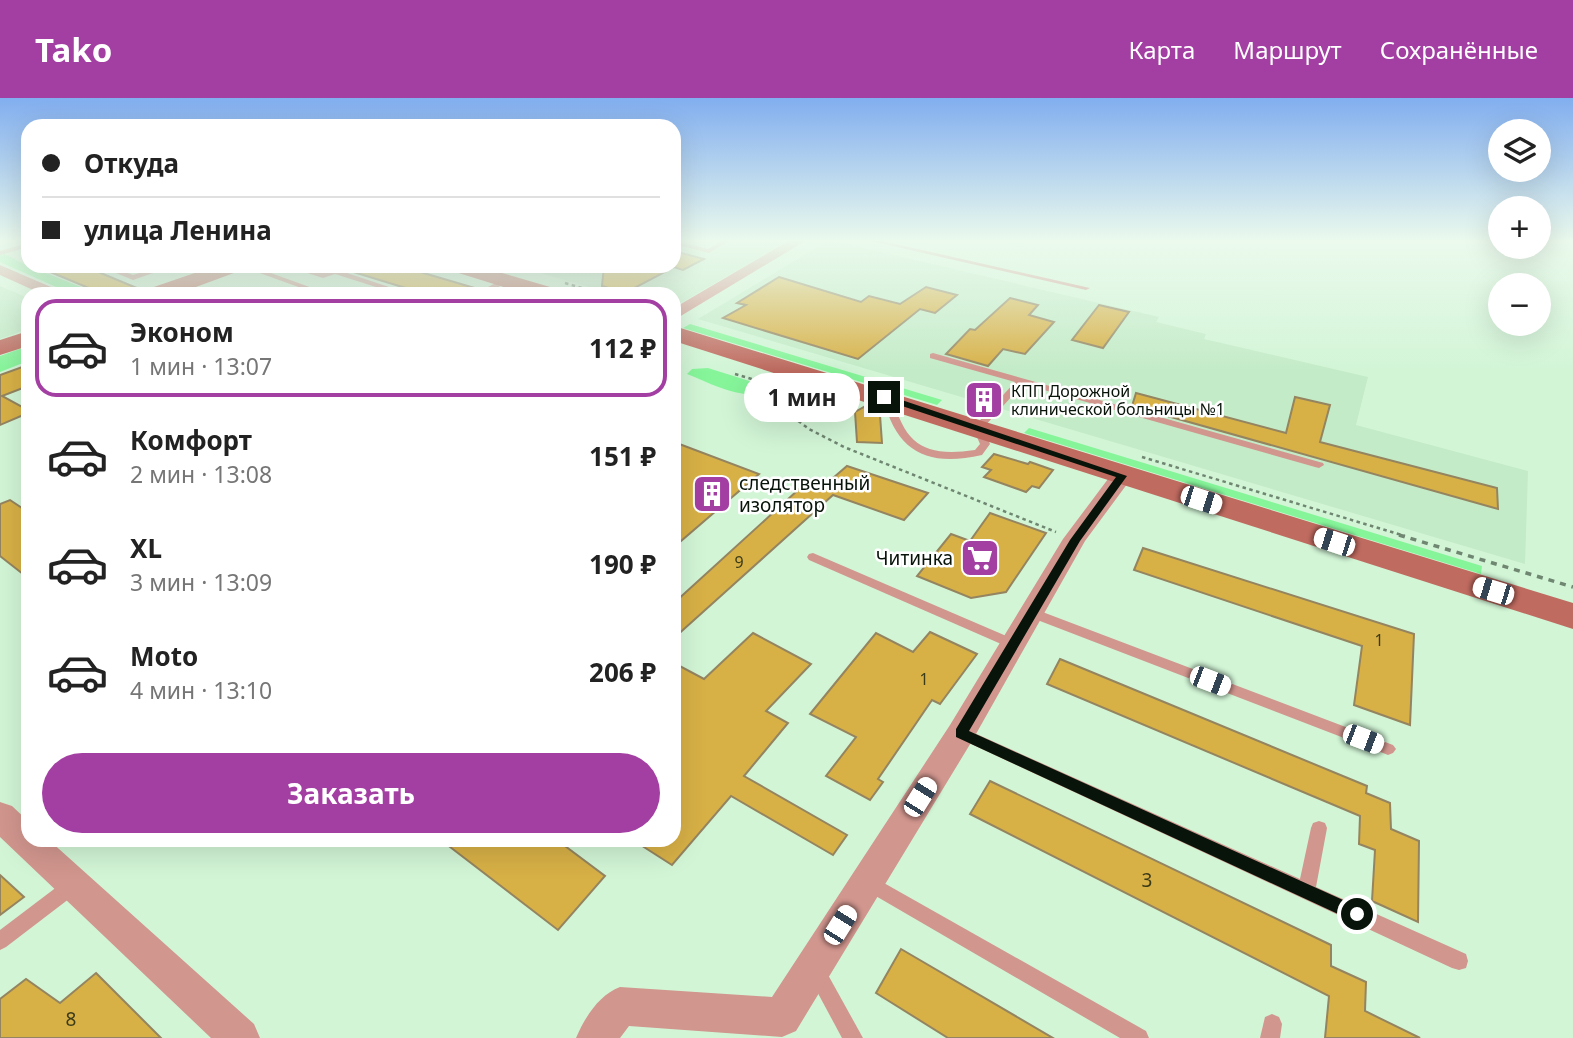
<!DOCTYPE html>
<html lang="ru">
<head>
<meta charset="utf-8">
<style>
	:root { --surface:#fff; --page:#f2f2f2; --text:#222; --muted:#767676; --line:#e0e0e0; --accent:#a33ea2 }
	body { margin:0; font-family:"Noto Sans",sans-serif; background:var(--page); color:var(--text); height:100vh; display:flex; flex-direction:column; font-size:26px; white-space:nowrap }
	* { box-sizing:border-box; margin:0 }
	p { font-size:23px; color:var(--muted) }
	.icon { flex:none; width:38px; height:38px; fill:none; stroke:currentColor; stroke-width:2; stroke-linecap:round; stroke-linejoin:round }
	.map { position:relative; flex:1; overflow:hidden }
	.panel { position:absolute; left:21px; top:189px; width:660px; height:560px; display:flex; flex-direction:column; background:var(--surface); border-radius:21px; box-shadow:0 7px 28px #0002 }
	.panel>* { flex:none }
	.banner { position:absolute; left:21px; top:21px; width:660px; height:154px; border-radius:21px; box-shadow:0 7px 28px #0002; display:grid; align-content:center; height:154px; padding:0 21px; background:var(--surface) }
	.fabs { position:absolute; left:1488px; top:21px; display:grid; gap:14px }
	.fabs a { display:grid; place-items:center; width:63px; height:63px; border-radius:50%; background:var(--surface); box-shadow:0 7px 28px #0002; font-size:35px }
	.end { position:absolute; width:32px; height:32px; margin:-16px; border:9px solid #081409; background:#fff; box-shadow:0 0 0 4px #fff }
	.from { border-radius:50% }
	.bubble { position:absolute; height:49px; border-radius:24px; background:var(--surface); box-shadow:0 7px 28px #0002; font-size:23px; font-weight:700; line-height:49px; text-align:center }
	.car { position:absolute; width:21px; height:42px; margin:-21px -10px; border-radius:9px; box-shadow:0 0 5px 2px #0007; background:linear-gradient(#fff 24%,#345 0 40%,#fff 0 76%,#345 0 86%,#fff 0) }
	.banner b { display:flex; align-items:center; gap:24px; height:66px; font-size:26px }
	.banner b+b { border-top:2px solid var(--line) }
	.banner i { width:18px; height:18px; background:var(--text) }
	ul { padding:12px 0 0; list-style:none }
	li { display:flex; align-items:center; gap:21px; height:98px; margin:0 14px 10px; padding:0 7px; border:4px solid transparent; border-radius:21px }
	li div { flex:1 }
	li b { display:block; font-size:26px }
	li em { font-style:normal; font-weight:700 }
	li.on { border-color:var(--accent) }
	li>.icon { width:63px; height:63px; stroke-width:1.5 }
	.button { display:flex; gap:14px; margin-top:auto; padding:14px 21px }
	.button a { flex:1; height:80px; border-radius:42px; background:var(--accent); color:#fff; font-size:28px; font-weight:700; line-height:80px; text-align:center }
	header { display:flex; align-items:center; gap:42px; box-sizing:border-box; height:98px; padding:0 35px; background:var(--accent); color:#fff }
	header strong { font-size:33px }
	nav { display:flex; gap:38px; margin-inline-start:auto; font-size:24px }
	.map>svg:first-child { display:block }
	.built { fill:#c3ebc7 }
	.green { fill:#86f59a }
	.building { fill:#d7b046; stroke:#948460; stroke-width:2 }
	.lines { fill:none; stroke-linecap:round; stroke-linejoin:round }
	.path-far1 { stroke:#6f8671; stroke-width:2.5; stroke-dasharray:3.5 3.5; stroke-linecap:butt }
	.path { stroke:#6f8671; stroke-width:3.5; stroke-dasharray:6 6; stroke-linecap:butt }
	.lane { fill:#d1968e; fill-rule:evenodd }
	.street { fill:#d1968e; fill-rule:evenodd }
	.secondary { fill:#c06b60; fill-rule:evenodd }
	.route { fill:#081409 }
	.labels { text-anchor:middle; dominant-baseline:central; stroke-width:5; stroke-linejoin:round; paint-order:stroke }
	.far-poi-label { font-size:16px; fill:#081409; stroke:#fff; text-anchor:start }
	.number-label { font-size:16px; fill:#3c3b18 }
	.poi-label { font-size:19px; fill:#081409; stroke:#fff; text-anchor:start }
	.near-number-label { font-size:19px; fill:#3c3b18 }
</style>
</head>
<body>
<header>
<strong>Tako</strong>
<nav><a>Карта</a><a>Маршрут</a><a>Сохранённые</a></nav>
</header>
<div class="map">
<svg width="1573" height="940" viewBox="0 0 1573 940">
	<rect width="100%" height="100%" fill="#d2f5d6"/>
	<g class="built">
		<path d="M674 142H789L674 209V196H613L517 168H674Z"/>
		<path d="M829 142 1159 219 1156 224 1206 236 1204 241 1368 279 1356 327 1528 373 1525 466 698 221Z"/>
		<path d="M0 188 28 200V231L0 241Z"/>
	</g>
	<g class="green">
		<path d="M5 156 28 168 91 193 72 196 0 164V157Z"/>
		<path d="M690 226 942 302 937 307 683 230Z"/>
		<path d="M28 248V263L0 274V258Z"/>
		<path d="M708 270 762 287 771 293C741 303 715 287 687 276L692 271Z"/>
		<path d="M1029 330 1482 468 1481 476 1024 335Z"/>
	</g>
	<g class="building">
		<path d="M674 153 704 161 683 172 674 169 625 195 602 188 604 168H674Z"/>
		<path d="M36 168H84L144 193 142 196H103Z"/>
		<path d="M348 168H400L478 191 473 196H425L347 172Z"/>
		<path d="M779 179 861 204 869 198 900 206 926 189 957 197 935 215 920 211 858 261 723 220 746 207 737 205Z"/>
		<path d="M1010 200 1038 207 1029 217 1054 224 1025 256 1003 251 988 268 946 256 970 231 975 232Z"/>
		<path d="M1099 207 1129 214 1103 250 1072 242Z"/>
		<path d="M28 267V288L2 298 28 312V315L0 327V277Z"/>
		<path d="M1136 295 1286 335 1295 299 1330 307 1320 344 1497 390 1498 411 1132 308Z"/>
		<path d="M864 309 880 317 882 345 857 344 855 314Z"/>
		<path d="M674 344 759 376 674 449Z"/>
		<path d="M994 356 1028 366 1030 364 1053 372 1039 390 1032 388 1026 394 984 379 991 372 982 369Z"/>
		<path d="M847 368 928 395 904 422 833 397 674 540V505L809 382 825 387Z"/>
		<path d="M10 402 28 414V480L0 458V406Z"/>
		<path d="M990 415 1046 435 1006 494 971 500 917 478 951 436 970 443Z"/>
		<path d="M1143 450 1414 536 1410 627 1354 607 1362 548 1134 472Z"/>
		<path d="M930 534 977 556 940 606 932 602 878 681 883 684 870 702 826 678 856 639 810 616 876 535 913 554Z"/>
		<path d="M753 535 811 566 766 613 788 625 744 678 847 737 833 757 731 698 672 767 633 742H674V565L704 581Z"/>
		<path d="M1060 561 1367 688 1366 695 1390 705 1391 731 1419 743 1418 824 1372 803 1375 752 1359 746 1360 718 1047 586Z"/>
		<path d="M990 683 1331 847V868L1366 884 1365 913 1420 940H1325L1329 898 970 716Z"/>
		<path d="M441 742H557L605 778 558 832Z"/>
		<path d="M0 777 24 799 0 817Z"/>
		<path d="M901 851 1053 940H948L876 895Z"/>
		<path d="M96 875 161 940H0V901L26 881 60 905Z"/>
	</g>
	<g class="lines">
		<g class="path-far1">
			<path d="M421 168 439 174"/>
			<path d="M565 185 602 196"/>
			<path d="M735 276 785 291"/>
			<path d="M768 288 775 294 777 307 809 331 844 349 1056 434"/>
			<path d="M1142 359 1405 438"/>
		</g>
		<path class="path" d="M1399 437 1573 489"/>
		<g class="lane">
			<path d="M674 142 708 151 720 144 719 142 729 143 709 155 674 146Z"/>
			<path d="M866 142H878L1090 190 1086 192Z"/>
			<path d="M28 145V149L0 157V153Z"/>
			<path d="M99 168H109L133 177 162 168H173L133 182Z"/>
			<path d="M240 168 256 170 302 169 323 175 335 171 410 196H398L335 176 323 180 301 173 268 174 329 196H318Z"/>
			<path d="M503 181 510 183 485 196H475Z"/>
			<path d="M933 255 1323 365 1324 367 1319 370 1315 369 1023 286 983 330 990 346 982 357C928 369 897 355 883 300L885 298H891L893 300C905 348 926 359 975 352L980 346 973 330 1015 284 930 260V256Z"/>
			<path d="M813 455 1018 543 1020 546 1018 549H1008L809 462 807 459 809 456Z"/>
			<path d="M1032 510 1393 647 1396 651 1393 655 1388 657 1383 655 1027 518 1026 515 1027 512Z"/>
			<path d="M961 629 1300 781 1311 730 1313 725 1319 723 1325 725 1327 730 1316 789 1466 856 1468 863 1466 870 1459 872 1452 870 956 639 954 635 956 631Z"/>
			<path d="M868 776 1146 933 1149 940H1120L862 790 859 784 862 778Z"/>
			<path d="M72 780 78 782 81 788 78 794 6 849 0 852V832L66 782Z"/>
			<path d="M815 864 822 866 863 940H842L806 873 808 866Z"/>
			<path d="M1272 916 1279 919 1282 926 1280 940H1260L1265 919Z"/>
		</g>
		<g class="street">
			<path d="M790 142H807L674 222V210Z"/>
			<path d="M0 167 60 193 63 196H42L0 177Z"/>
			<path d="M1122 372 1130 373 1133 378 1085 443 972 643 796 933 782 939 629 928 620 940H576C585 919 599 897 620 889L772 899 950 627 1063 441 1114 373Z"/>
			<path d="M0 704 12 708 28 723V742H49L254 926 260 940H211L0 739Z"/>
		</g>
		<g class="secondary">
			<path d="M215 168H245L242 172 177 196H145L148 191Z"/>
			<path d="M446 168H478L557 191 560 196H526L449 172Z"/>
			<path d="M674 228 1573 505V531L674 243Z"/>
			<path d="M28 233V248L0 257V242Z"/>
		</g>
	</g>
	<linearGradient id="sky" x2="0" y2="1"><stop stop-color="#81aeef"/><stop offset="0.52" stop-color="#ebfaed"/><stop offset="1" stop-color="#ebfaed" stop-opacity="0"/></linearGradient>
	<rect width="1573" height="274" fill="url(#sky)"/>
	<path class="route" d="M884 296 1127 378 1080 443 969 633 1363 811 1365 816 1363 822 1357 824 1351 822 956 639V631L1070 442 1116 379 881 301V297Z"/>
	<defs>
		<g id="building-square" transform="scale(2.0125)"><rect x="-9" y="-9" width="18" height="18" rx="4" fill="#a33ea2" stroke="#fff"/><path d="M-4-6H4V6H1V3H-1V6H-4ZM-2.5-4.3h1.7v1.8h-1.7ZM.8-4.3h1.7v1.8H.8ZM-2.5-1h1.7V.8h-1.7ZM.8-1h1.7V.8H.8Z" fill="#fff"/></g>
		<g id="supermarket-square" transform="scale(2.0125)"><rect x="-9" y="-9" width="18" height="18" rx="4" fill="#a33ea2" stroke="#fff"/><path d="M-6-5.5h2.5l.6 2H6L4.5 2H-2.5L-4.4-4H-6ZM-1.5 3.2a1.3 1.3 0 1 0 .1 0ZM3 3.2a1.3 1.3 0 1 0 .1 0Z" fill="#fff"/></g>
	</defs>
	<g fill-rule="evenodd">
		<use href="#building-square" x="984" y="302"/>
		<use href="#building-square" x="712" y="396"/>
		<use href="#supermarket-square" x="980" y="460"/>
	</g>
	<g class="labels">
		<g class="far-poi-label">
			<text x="1011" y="293">КПП Дорожной<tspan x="1011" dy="18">клинической больницы №1</tspan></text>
		</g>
		<g class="number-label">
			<text x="739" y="464">9</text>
			<text x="1379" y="542">1</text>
			<text x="924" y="581">1</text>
		</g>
		<g class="poi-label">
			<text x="739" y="385">следственный<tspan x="739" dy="22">изолятор</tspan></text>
			<text x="953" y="460" text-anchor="end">Читинка</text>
		</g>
		<g class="near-number-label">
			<text x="1147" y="782">3</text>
			<text x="71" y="921">8</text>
		</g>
	</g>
</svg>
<div class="fabs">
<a><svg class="icon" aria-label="layers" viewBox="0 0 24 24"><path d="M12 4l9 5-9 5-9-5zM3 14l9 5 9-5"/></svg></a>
<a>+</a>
<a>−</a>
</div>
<i class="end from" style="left:1357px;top:816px"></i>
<i class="end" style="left:884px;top:299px"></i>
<div class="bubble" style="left:744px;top:275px;width:116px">1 мин</div>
<i class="car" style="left:1201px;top:402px;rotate:108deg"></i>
<i class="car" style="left:1334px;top:444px;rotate:288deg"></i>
<i class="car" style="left:1493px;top:493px;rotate:287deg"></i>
<i class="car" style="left:1210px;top:583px;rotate:111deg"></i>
<i class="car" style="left:1363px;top:641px;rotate:111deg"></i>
<i class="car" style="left:920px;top:699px;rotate:32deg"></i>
<i class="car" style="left:840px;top:827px;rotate:32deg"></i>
<div class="banner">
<b><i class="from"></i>Откуда</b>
<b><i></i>улица Ленина</b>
</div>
<section class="panel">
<ul>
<li class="on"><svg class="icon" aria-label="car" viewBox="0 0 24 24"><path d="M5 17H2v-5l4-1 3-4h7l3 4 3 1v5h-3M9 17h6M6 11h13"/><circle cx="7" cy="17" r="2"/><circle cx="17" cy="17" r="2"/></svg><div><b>Эконом</b><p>1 мин · 13:07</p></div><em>112 ₽</em></li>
<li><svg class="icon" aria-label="car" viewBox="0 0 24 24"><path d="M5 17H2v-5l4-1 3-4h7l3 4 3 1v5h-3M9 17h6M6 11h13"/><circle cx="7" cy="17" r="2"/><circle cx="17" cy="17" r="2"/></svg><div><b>Комфорт</b><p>2 мин · 13:08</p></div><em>151 ₽</em></li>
<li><svg class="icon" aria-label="car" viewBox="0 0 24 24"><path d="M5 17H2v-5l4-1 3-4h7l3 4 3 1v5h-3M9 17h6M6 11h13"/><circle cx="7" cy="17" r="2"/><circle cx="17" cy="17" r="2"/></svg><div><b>XL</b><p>3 мин · 13:09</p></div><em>190 ₽</em></li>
<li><svg class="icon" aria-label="car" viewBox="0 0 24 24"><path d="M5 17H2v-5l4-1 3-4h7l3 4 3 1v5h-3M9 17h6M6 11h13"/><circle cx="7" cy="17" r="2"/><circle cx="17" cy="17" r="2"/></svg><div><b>Moto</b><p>4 мин · 13:10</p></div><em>206 ₽</em></li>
</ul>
<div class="button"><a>Заказать</a></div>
</section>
</div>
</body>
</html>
